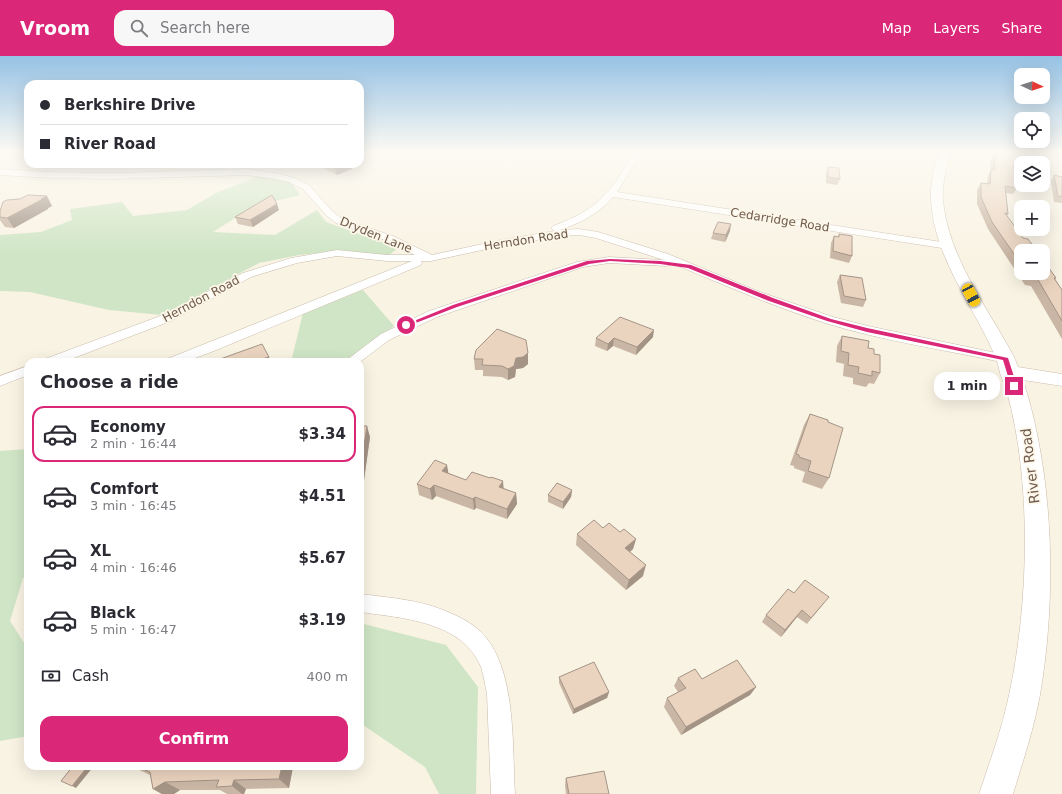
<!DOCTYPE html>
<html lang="en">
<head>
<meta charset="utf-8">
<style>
	:root { --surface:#fff; --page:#f7f7f7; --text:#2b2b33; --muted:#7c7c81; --line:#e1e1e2; --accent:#db2777 }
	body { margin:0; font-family:"DejaVu Sans",sans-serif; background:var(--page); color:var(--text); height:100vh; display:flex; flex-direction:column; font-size:15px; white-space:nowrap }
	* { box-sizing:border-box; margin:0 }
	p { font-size:13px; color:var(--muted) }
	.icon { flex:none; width:22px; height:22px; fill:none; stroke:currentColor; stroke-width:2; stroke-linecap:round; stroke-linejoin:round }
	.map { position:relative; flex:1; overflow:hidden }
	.sheet { position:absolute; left:24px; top:302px; width:340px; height:412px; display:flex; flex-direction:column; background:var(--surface); border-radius:12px; box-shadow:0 4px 16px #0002 }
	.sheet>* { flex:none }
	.banner { position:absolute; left:24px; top:24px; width:340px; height:88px; border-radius:12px; box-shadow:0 4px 16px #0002; display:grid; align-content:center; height:88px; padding:0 16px; background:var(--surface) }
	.needle { width:26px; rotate:93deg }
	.buttons { position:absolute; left:1014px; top:12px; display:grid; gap:8px }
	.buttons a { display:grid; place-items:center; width:36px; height:36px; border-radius:8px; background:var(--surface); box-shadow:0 4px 16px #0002; font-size:20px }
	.end { position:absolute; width:18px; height:18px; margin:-9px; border:5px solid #db2777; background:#fff; box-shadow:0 0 0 2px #fff }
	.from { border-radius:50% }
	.bubble { position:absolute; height:28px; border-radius:12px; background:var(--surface); box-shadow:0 4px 16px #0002; font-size:13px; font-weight:700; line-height:28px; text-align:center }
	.car { position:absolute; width:12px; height:24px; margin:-12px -6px; border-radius:5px; box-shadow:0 0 3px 1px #0007; background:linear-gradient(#f5c518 24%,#345 0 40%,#f5c518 0 76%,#345 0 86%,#f5c518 0) }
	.banner b { display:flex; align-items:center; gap:14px; height:38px; font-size:15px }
	.banner b+b { border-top:1px solid var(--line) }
	.banner i { width:10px; height:10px; background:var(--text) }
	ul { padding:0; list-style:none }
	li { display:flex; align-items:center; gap:12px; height:56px; margin:0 8px 6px; padding:0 8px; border:2px solid transparent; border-radius:12px }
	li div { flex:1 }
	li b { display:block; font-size:15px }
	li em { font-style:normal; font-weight:700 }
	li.active { border-color:var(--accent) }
	li>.icon { width:36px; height:36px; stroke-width:1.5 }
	h2 { padding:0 16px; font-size:18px; line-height:48px }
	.pay { display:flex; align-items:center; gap:10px; height:44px; padding:0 16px; font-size:15px }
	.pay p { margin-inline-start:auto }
	.primary-button { display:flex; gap:8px; margin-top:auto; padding:8px 16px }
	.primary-button a { flex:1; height:46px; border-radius:12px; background:var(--accent); color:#fff; font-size:16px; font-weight:700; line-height:46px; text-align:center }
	header { display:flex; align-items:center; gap:24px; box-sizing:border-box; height:56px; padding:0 20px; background:var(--accent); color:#fff }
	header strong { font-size:19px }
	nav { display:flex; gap:22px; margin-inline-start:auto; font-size:14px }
	.search { width:280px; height:36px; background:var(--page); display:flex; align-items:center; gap:10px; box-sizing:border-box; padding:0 14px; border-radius:12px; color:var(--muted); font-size:15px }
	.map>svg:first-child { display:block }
	.green { fill:#cfe5c5 }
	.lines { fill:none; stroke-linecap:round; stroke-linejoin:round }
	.street-casing { stroke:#c9bbac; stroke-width:1 }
	.secondary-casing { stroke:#ccbcab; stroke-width:1 }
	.street { fill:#fff; fill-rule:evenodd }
	.secondary { fill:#fff; fill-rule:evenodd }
	.wall { fill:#cab6a4 }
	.shaded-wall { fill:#a49486 }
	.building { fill:#ebd4bf; stroke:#a49486 }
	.route { fill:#db2777 }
	.labels { text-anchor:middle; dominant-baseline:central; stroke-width:3.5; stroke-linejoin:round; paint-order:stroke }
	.far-street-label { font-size:12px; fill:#6f5b4d; stroke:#fdf7ea }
	.street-label { font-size:14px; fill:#6f5b4d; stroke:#fdf7ea }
</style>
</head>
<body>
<header>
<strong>Vroom</strong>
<div class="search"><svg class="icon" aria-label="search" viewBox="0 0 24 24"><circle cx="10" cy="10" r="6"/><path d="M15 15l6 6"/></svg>Search here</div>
<nav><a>Map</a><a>Layers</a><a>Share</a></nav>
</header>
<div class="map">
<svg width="1062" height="738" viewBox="0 0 1062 738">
	<rect width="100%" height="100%" fill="#f9f3e4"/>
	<g class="green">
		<path d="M260 120 291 126 300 139 254 150 213 176 275 179 317 154 326 166 398 192 389 199 335 195 299 199 259 207 162 259 109 254 30 236 0 235V179L41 176 72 164 70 153 122 146 133 160 187 154 216 137Z"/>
		<path d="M363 234 394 270 350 306H291L303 257Z"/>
		<path d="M28 393V521L23 522 10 565 28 593V680L0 685V395Z"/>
		<path d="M360 567 446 589 478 631 476 738H439L425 711 360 667Z"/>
	</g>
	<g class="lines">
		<g class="street-casing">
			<g id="street">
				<path d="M634 96H642L617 136 948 187 953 190 948 193 613 141C599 158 580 167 560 174L579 173 598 176 668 198 760 236 833 261 868 270 1006 299 1011 300 1013 303 1011 306 1006 307C946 294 883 285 825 267 772 250 722 228 671 207L670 209 666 210 609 207 583 211 437 261 389 284 360 306H344L381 278 429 255 577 206 609 201 664 204 596 182 579 179 560 180 501 190 431 205H421L422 207 421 209 214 295 184 306H165L167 303 412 205H387L337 200 297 207 251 221 171 265 63 306H43L45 303 163 259 243 217 291 202 337 194 387 199H415L385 184 336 167 326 159 303 133 289 126 276 123 246 119 113 123 50 122 0 119V113L50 116 113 117 246 113 276 117 295 122 309 129 332 155 342 163 393 180 432 199 501 184 555 175 551 172 553 170C598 154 611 136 634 96Z"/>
				<path d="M28 310V319L0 330V320Z"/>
				<path d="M360 538C384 541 409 543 432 550 449 556 467 563 480 575 517 610 512 690 515 738H491L487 638C485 629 484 620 481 611 462 565 402 562 360 556Z"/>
			</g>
		</g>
		<g class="secondary-casing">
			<path id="secondary" d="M939 96H950C946 112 942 128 943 144 948 201 988 252 1014 301L1018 311 1062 318V330L1023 324C1054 419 1057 540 1040 639 1034 672 1023 705 1013 738H979C990 705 1002 673 1009 639 1029 548 1032 426 1007 336 1005 330 1002 323 1000 317 999 313 998 307 996 302 974 250 935 204 931 145 930 129 934 112 939 96Z"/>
		</g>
		<use href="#street" class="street"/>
		<use href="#secondary" class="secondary"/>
	</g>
	<g class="wall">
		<path d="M994 96H1025L1021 107V116L1014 115 1017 132 1013 138 1006 137 1008 158 1006 160 1021 195V217H1043L1056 222 1055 223 1062 234V283L1031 230 1025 229 988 173 977 148V134L981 127 987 128 988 120 991 114 990 106 993 101Z"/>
		<path d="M315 108H351L352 113 337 119Z"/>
		<path d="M828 111 840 123 837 129 826 127V117Z"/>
		<path d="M1054 119 1062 121V147L1054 146 1051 125Z"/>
		<path d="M52 150 48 152V153L14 172 5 171 0 164V155Z"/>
		<path d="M279 154 253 171 238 168 235 161Z"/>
		<path d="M730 175 725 186 711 183 713 177Z"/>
		<path d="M839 178 852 200 849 207 830 202 831 187 834 180 838 181Z"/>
		<path d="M840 219 866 244 863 251 841 247 837 226Z"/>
		<path d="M842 280 868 292 874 298 880 317 874 328 869 327 866 331 853 328V322L843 320 844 308 836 306 837 290Z"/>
		<path d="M653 281 636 299 613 290 607 295 595 290 596 282Z"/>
		<path d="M528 297V308L523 312 516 313 515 321 508 324 502 321 483 320V314H475L474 303Z"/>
		<path d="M810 358 828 366 829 422 822 433 802 426 805 416 794 412V410L790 409 804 369Z"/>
		<path d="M28 361V371L24 366Z"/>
		<path d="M360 370 370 381 363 431H360Z"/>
		<path d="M448 417 466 424 490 422 503 425V432L516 437 517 448 507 463 476 452 474 454 436 440 432 444 419 439 417 428Z"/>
		<path d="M572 434 571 441 563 453 548 446V439Z"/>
		<path d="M620 476 636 483 633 493 630 496 643 520 626 534 576 489 577 478Z"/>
		<path d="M794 537 824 547 807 568 797 561 781 581 762 566 766 559Z"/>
		<path d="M559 621 609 636 607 642 573 658 559 627Z"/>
		<path d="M678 622 702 623 756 631 750 639 681 679 664 651 667 642 678 636 674 630Z"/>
		<path d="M131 710H294L293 711 289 732 246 733 244 738H227L220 734H180L174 738H162L153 733 150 719Z"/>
		<path d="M566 722 609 738H566L565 729Z"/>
	</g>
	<g class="shaded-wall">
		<path d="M349 108H351L352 113 337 119 335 113Z"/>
		<path d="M47 140 52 150 48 152V153L14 172 7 162Z"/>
		<path d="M277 148 279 154 253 171 250 164Z"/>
		<path d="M731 168 730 175 725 186 726 179Z"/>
		<path d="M654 274 653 281 636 299 637 291Z"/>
		<path d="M614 282 613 290 607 295 608 288Z"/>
		<path d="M528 297V308L523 312 516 313 515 321 508 324V313L516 302Z"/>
		<path d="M269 301 271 306H252Z"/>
		<path d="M367 370 370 381 363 431 360 422V416Z"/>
		<path d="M447 409 449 420 442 415Z"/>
		<path d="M503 425 504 436 499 431Z"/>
		<path d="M434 429 436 440 432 444 430 433Z"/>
		<path d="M572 434 571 441 563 453V446Z"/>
		<path d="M516 437 517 448 507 463V453Z"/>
		<path d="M475 441 476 452 474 454 473 443Z"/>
		<path d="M636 483 633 493 623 502 625 492Z"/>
		<path d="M646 509 643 520 626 534 629 524Z"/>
		<path d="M802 554 797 561 781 581 785 574Z"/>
		<path d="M756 631 750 639 681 679 686 671Z"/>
		<path d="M609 636 607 642 573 658 574 653Z"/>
		<path d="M88 710H94L76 732 72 730Z"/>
		<path d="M282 710H294L293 711 289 732 279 723Z"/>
		<path d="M234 724 246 733 244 738H242L232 730Z"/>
		<path d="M165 726 180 734 174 738H162L153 733Z"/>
	</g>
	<g class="building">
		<path d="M997 96H1025L1026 97 1028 107H1021V109L1013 108 1017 132 1005 130 1008 158 1005 157 1023 182 1028 183 1037 195H1021V208L992 166 981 141V127L990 128 991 113 995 114 994 100H996Z"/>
		<path d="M325 108H349L335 113Z"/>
		<path d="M828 111 839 112 840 123 828 121Z"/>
		<path d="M1054 119 1062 121V141L1058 140Z"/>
		<path d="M28 139 47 140 41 143H43L7 162 0 161V155L3 146 7 144 20 143Z"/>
		<path d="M272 139 277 148 250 164 235 161Z"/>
		<path d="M718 166 731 168 726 179 713 177Z"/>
		<path d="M839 178 852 180V200L833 195 834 180 839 181Z"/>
		<path d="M1043 204 1056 222H1054L1062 234V265L1037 222 1030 221 1027 217H1043Z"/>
		<path d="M840 219 862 222 866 244 844 240Z"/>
		<path d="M620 261 654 274 637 291 614 282 608 288 596 282Z"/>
		<path d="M497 273 526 284 528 297 523 301 516 302 514 310 508 313 502 310 482 309 483 303H474L476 294Z"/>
		<path d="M842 280 869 285 868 292 874 293V298L880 299V317L872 315V320L858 317 859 311 848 309 849 297 841 295Z"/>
		<path d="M262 288 269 301 252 306H212Z"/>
		<path d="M810 358 828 364V366L843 372 829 422 808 415 811 405 799 401V399L796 398Z"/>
		<path d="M28 361V366H24Z"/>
		<path d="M360 370H367L360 416Z"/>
		<path d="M435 404 447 409 442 415 466 424 472 416 490 422 491 421 503 425 499 431 516 437 507 453 475 441 473 443 434 429 430 433 417 428Z"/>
		<path d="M557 427 572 434 563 446 548 439Z"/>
		<path d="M594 464 603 472 609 467 620 476 624 473 636 483 625 492 646 509 629 524 577 478Z"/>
		<path d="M805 524 829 541 811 562 802 554 785 574 766 559 788 533 794 537Z"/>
		<path d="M737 604 756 631 686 671 667 642 686 632 678 622 695 613 702 623Z"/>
		<path d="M594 606 609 636 574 653 559 621Z"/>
		<path d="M73 710H88L72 730 61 725Z"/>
		<path d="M136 710H282L279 723 234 724 232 730 216 731 219 724 165 726 153 733 150 716Z"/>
		<path d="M604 715 609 738H569L566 722Z"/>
	</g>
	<linearGradient id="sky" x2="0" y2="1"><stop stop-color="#96c2e5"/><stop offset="0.48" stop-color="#fcfaf3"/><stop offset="1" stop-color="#fcfaf3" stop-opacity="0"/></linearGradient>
	<rect width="1062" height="199" fill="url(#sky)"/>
	<path class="route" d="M610 203 660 205 691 209 773 242 831 263 867 272 1008 302 1017 330 1014 332 1011 330 1003 304 867 276 827 265 769 245 688 212 660 208 610 205 589 208 457 251 408 270 404 269 453 249 587 205Z"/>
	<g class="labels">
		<g class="far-street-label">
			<text transform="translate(780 164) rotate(9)">Cedarridge Road</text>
			<text transform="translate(376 179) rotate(22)">Dryden Lane</text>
			<text transform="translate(526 184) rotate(-9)">Herndon Road</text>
			<text transform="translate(201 243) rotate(-28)">Herndon Road</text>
		</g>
		<g class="street-label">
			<text transform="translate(1030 410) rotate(-97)">River Road</text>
		</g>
	</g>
</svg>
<div class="buttons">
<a><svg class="needle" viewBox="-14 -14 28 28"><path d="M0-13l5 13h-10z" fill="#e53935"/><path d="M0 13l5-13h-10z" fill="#7c7c81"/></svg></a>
<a><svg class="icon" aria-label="locate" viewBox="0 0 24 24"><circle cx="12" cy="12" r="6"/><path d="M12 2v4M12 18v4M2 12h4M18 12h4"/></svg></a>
<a><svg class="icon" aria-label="layers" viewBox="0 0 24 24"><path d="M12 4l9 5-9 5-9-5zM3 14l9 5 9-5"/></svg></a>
<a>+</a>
<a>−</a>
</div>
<i class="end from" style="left:406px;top:269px"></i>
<i class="end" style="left:1014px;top:330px"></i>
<div class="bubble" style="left:934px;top:316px;width:66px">1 min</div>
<i class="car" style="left:971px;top:239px;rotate:152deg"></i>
<div class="banner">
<b><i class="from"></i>Berkshire Drive</b>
<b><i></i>River Road</b>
</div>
<section class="sheet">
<h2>Choose a ride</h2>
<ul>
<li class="active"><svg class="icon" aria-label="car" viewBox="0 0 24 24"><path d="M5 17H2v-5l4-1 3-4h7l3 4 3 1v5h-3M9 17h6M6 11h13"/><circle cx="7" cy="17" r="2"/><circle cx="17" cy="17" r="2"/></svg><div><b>Economy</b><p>2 min · 16:44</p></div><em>$3.34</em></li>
<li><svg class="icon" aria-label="car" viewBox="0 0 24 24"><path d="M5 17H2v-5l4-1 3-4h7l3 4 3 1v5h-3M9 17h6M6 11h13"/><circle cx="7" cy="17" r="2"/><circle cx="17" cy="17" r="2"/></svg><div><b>Comfort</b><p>3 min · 16:45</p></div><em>$4.51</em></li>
<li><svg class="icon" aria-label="car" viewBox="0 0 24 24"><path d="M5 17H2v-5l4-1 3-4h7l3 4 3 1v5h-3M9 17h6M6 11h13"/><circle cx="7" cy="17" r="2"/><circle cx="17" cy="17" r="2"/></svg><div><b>XL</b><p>4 min · 16:46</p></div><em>$5.67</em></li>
<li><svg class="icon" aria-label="car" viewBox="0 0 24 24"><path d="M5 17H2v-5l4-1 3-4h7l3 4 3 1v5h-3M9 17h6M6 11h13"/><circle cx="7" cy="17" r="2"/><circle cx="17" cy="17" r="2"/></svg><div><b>Black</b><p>5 min · 16:47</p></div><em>$3.19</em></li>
</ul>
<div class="pay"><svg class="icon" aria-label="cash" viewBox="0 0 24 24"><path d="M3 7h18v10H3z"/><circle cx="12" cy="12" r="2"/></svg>Cash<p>400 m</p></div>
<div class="primary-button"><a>Confirm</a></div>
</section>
</div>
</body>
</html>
